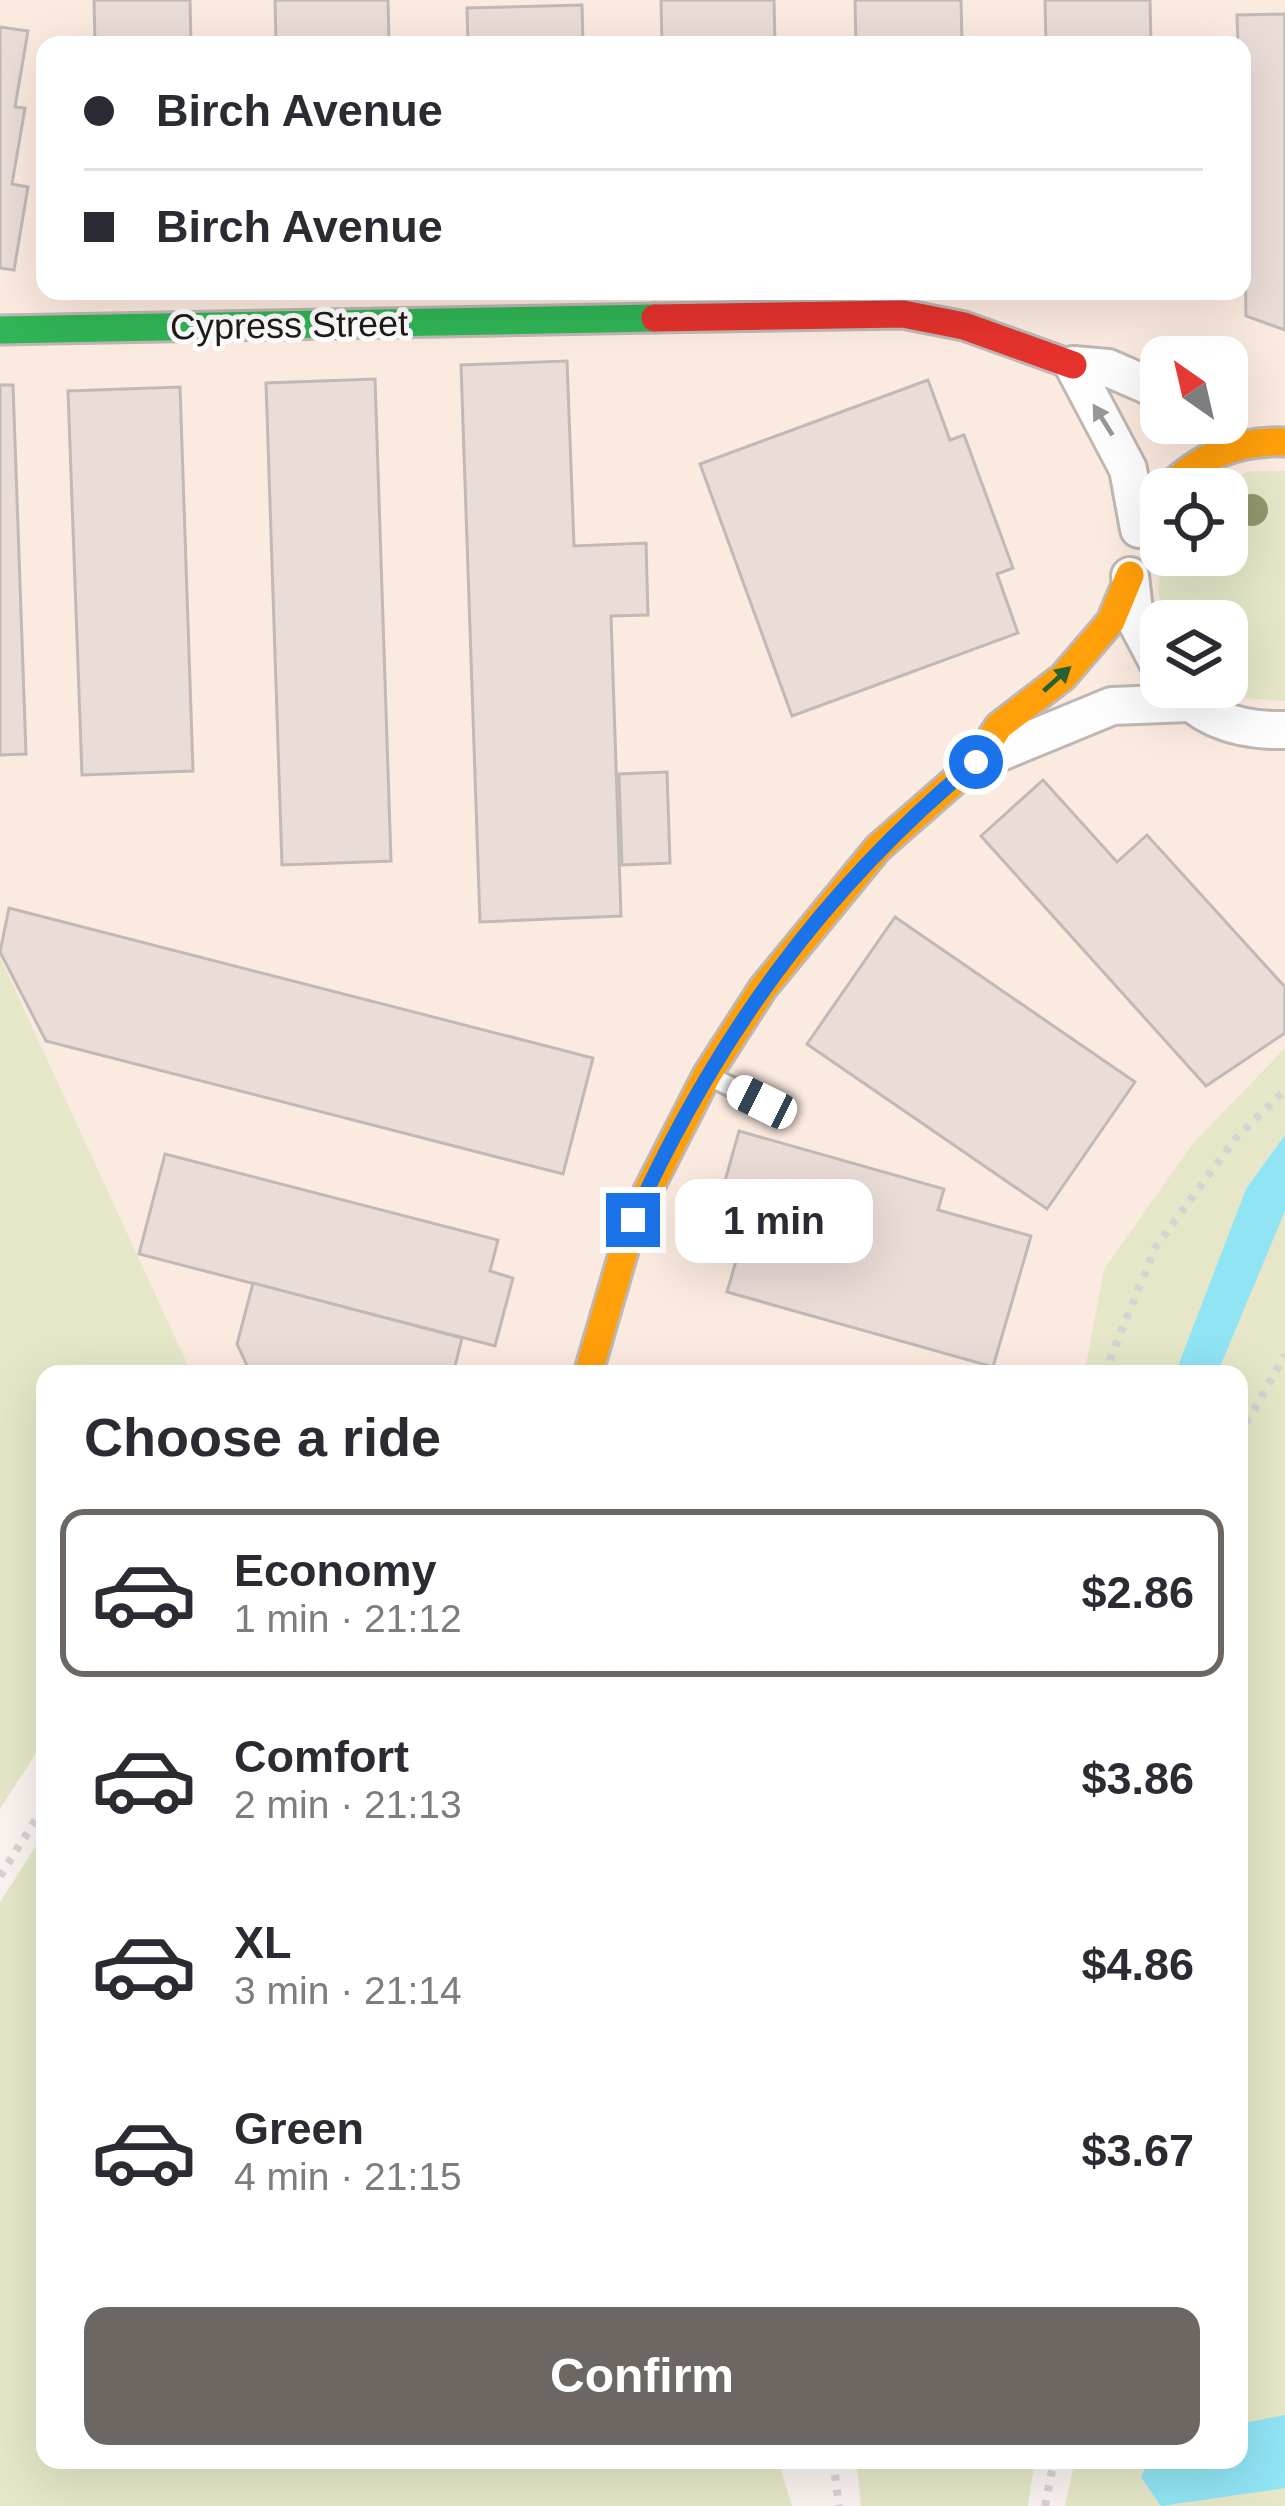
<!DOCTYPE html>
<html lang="en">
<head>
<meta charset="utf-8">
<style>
	:root { --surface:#fff; --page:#f7f7f7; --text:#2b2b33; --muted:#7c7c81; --line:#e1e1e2; --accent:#6d6763 }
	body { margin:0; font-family:Helvetica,sans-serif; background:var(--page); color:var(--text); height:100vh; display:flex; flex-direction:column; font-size:45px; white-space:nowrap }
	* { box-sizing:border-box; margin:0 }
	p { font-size:39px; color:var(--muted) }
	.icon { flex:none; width:66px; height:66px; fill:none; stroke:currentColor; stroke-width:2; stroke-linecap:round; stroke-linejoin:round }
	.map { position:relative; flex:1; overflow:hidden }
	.drawer { position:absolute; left:36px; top:1365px; width:1212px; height:1104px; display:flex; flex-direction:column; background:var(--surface); border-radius:24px; box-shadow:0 12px 48px #0002 }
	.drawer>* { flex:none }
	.hud { position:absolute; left:36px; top:36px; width:1215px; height:264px; border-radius:24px; box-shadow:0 12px 48px #0002; display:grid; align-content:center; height:264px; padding:0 48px; background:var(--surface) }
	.needle { width:78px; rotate:326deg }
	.buttons { position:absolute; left:1140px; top:336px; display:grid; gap:24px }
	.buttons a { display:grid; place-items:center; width:108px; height:108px; border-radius:24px; background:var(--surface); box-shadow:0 12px 48px #0002; font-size:60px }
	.end { position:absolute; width:54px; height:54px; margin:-27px; border:15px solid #1a73e8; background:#fff; box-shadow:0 0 0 6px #fff }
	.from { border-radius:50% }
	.bubble { position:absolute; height:84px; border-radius:24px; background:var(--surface); box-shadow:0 12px 48px #0002; font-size:39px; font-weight:700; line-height:84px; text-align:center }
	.car { position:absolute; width:36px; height:72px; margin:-36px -18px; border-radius:15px; box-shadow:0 0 9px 3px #0007; background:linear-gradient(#fff 24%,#345 0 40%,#fff 0 76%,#345 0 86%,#fff 0) }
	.hud b { display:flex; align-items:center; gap:42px; height:114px; font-size:45px }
	.hud b+b { border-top:3px solid var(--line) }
	.hud i { width:30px; height:30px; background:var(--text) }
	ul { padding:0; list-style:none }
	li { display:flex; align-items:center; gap:36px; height:168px; margin:0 24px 18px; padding:0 24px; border:6px solid transparent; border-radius:24px }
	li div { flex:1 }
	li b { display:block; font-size:45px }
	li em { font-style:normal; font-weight:700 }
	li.current { border-color:var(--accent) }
	li>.icon { width:108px; height:108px; stroke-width:1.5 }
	h2 { padding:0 48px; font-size:54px; line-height:144px }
	.action { display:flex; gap:24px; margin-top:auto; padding:24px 48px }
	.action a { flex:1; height:138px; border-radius:24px; background:var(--accent); color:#fff; font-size:48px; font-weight:700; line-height:138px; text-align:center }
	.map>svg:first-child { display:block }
	.built { fill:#fbeadf; fill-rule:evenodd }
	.green { fill:#e5e7c8 }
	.water { fill:#90e4f4 }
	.building { fill:#eadcd7; stroke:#c0b9b6; stroke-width:3 }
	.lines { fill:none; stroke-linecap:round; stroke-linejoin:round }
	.lane-casing { stroke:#beb7b3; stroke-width:24 }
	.street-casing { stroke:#beb7b3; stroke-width:42 }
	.fast-casing { stroke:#beb7b3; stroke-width:33 }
	.slow-casing { stroke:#beb7b3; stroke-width:33 }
	.jam-casing { stroke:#beb7b3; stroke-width:33 }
	.path { stroke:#d5d4d2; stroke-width:8; stroke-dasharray:6 9; stroke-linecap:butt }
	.lane { stroke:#fefdfd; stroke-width:18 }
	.street { stroke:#fefdfd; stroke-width:36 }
	.fast { stroke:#30b455; stroke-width:27 }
	.slow { stroke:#ff9f0a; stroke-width:27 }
	.jam { stroke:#e5322d; stroke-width:27 }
	.tree { fill:#94966d }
	.oneway { fill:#9b9796 }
	.oneway2 { fill:#286033 }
	.route { stroke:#1a73e8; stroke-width:15 }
	.labels { text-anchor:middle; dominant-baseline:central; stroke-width:10; stroke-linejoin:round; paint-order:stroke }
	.street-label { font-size:36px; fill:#211b17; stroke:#fff }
</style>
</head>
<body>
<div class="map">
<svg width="1285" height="2506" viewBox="0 0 1285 2506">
	<rect width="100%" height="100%" fill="#faf3ef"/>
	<path class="built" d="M0 0H1285V1048L1193 1143 1104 1269 1084 1374H192L0 957ZM45 45H1242V291H45ZM1161 357H1227V423H1161ZM1161 489H1227V555H1161ZM1161 621H1227V687H1161Z"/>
	<g class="green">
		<path d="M1250 471H1285V701L1244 698 1219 687H1227V621H1164L1158 591 1163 555H1227V489H1211Z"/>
		<path d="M0 957 192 1374H45V1739L0 1809Z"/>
		<path d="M1285 1048V2506H1065L1075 2460H1239V1374H1084L1104 1269 1193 1143Z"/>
		<path d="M45 1832V2460H778L792 2506H0V1902Z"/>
		<path d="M856 2460H1035L1028 2506H861Z"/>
	</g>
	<g class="water">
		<path d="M1285 1135V1211L1217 1374H1175L1246 1189Z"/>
		<path d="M1285 2415V2488L1161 2506 1141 2477 1149 2460H1239V2424Z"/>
	</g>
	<g class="building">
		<path d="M94 0H190L191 45H95Z"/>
		<path d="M275 0H388L389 45H276Z"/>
		<path d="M661 0H774L775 45H662Z"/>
		<path d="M855 0H961L962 45H856Z"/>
		<path d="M1045 0H1150L1151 45H1046Z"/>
		<path d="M582 5 583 45H468L467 8Z"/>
		<path d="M1285 14V330L1246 316 1242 45H1238L1237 15Z"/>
		<path d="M0 27 28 31 15 107 25 108 12 184 28 187 14 270 0 268Z"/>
		<path d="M567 361 574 546 646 543 648 615 611 616 621 916 480 922 461 365Z"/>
		<path d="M375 379 391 861 282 865 266 383Z"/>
		<path d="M928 380 950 440 964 435 1013 568 997 574 1018 633 792 716 700 464Z"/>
		<path d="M0 385H13L26 754 0 755Z"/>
		<path d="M180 387 193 771 82 775 68 391Z"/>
		<path d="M667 772 670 863 622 865 619 774Z"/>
		<path d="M1043 780 1117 862 1147 835 1285 987V1033L1206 1086 981 836Z"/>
		<path d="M9 908 593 1058 563 1174 46 1041 0 952Z"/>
		<path d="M895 917 1135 1082 1047 1209 807 1044Z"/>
		<path d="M739 1131 944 1189 938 1210 1031 1236 993 1367 727 1292 736 1261 705 1252Z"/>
		<path d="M165 1154 498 1240 490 1271 513 1278 495 1346 139 1254Z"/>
		<path d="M253 1283 462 1338 453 1374H251L237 1344Z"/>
	</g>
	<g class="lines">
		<g class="lane-casing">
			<path id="lane" d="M711 1077 762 1102"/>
		</g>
		<g class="street-casing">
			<g id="street">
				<path d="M1139 529 1128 469 1073 365 1108 368 1161 391"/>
				<path d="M1130 576 1135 619 1161 668"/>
				<path d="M1176 687C1203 721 1243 731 1285 730"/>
				<path d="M976 762 1112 706 1189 703"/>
			</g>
		</g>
		<g class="fast-casing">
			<path id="fast" d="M0 330 655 318"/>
		</g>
		<g class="slow-casing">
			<g id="slow">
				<path d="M1167 489C1201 456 1237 440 1285 442"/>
				<path d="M588 1374 633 1220 707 1075 763 988 878 848 976 762 999 726 1063 677 1111 621 1130 575"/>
			</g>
		</g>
		<g class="jam-casing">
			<path id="jam" d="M655 318 903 314 964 326 1073 365"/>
		</g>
		<g class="path">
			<path d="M1104 1374 1155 1248 1235 1139 1285 1090"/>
			<path d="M1239 1436 1285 1355"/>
			<path d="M0 1876 45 1805"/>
			<path d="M833 2460 839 2506"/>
			<path d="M1045 2506 1054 2460"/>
		</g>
		<use href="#lane" class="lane"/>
		<use href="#street" class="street"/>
		<use href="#fast" class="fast"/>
		<use href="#slow" class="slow"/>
		<use href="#jam" class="jam"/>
	</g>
	<circle class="tree" cx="1252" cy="510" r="16"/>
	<defs><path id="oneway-solid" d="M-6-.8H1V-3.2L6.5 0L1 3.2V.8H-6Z" transform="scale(3)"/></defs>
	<use class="oneway" href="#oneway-solid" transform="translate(1103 420) rotate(-122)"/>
	<use class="oneway2" href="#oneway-solid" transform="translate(1057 679) rotate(-42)"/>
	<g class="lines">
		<path class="route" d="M633 1220C716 1038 822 889 976 762"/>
	</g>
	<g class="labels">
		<g class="street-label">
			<text transform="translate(289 325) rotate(-1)">Cypress Street</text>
		</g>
	</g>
</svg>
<div class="buttons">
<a><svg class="needle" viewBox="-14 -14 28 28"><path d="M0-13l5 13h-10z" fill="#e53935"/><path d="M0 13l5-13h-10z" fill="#7c7c81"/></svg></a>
<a><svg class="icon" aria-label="locate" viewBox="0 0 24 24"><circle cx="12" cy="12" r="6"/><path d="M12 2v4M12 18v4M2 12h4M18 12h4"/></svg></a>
<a><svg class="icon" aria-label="layers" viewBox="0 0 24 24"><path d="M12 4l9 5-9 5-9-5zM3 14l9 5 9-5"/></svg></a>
</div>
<i class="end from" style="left:976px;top:762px"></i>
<i class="end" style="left:633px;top:1220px"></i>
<div class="bubble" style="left:675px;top:1179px;width:198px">1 min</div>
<i class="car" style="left:762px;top:1102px;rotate:296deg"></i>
<div class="hud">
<b><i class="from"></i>Birch Avenue</b>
<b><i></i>Birch Avenue</b>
</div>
<section class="drawer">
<h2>Choose a ride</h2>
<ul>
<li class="current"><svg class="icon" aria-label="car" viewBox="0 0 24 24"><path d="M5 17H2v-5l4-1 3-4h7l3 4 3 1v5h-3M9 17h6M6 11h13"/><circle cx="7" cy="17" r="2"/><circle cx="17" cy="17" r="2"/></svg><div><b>Economy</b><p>1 min · 21:12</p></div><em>$2.86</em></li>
<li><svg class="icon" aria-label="car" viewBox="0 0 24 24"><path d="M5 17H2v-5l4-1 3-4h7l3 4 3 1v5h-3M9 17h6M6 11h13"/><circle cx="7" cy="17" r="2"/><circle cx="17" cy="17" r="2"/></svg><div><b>Comfort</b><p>2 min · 21:13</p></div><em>$3.86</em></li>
<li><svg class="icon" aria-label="car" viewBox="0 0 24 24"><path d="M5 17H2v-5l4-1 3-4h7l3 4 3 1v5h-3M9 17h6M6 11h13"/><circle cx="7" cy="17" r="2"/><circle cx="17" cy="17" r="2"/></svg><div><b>XL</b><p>3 min · 21:14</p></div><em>$4.86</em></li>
<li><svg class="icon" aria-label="car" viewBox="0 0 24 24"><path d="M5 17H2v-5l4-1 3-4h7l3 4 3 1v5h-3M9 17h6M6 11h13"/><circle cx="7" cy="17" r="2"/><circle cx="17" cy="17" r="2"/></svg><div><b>Green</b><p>4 min · 21:15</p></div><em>$3.67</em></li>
</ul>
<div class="action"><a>Confirm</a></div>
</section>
</div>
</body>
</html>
